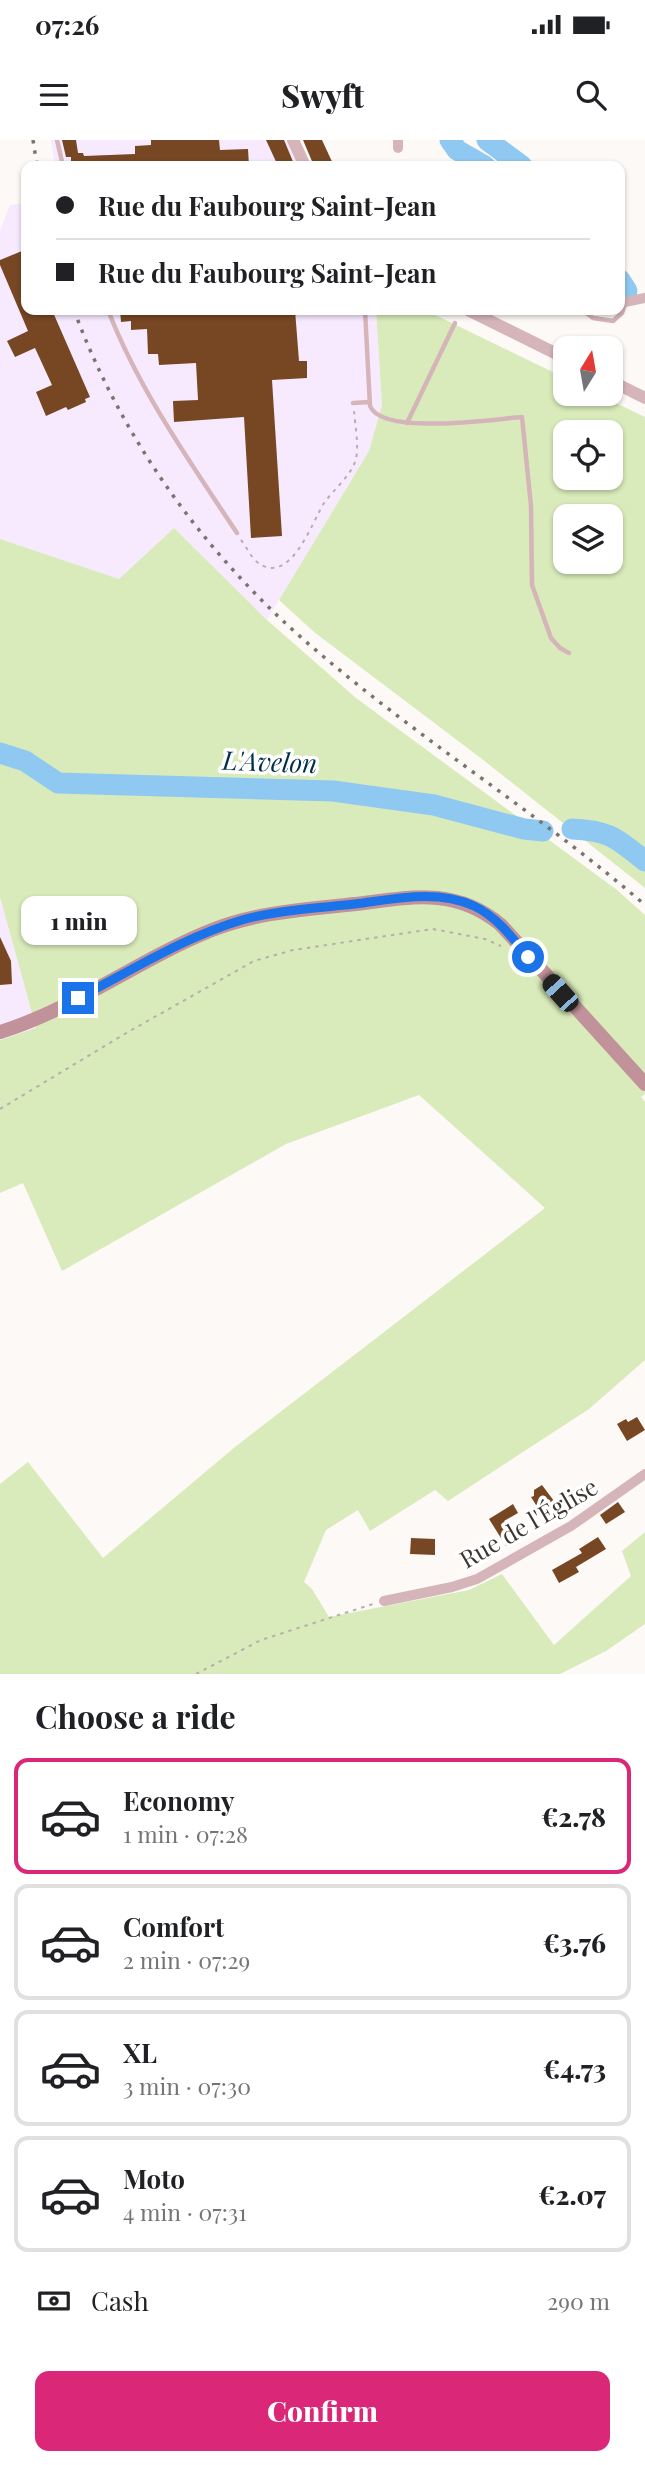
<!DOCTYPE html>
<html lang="en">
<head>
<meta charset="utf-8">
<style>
	:root { --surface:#fff; --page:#f2f2f2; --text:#202124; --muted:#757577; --line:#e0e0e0; --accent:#db2777 }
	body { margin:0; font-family:"Playfair Display",serif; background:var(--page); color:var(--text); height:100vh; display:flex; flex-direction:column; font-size:26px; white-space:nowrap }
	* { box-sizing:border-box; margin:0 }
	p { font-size:23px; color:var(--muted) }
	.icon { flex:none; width:38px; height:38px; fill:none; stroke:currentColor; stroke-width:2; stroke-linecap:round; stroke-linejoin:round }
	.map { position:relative; height:1534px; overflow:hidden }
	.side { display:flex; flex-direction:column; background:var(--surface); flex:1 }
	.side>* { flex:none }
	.top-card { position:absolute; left:21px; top:21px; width:604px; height:154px; border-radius:14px; box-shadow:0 2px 5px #0004; display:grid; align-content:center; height:154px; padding:0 35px; background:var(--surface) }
	.needle { width:46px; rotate:11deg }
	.fabs { position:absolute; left:553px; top:196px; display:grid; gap:14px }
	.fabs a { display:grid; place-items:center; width:70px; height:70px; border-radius:14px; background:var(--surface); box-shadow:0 2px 5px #0004; font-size:35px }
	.end { position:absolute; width:32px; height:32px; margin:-16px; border:9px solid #1a73e8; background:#fff; box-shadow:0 0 0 4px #fff }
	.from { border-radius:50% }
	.bubble { position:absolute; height:49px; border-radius:14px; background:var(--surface); box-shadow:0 2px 5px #0004; font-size:23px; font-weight:800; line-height:49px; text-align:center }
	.car { position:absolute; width:21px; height:42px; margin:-21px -10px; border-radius:9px; box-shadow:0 0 5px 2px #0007; background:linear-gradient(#222 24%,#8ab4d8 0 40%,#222 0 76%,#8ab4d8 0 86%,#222 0) }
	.top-card b { display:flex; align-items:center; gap:24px; height:66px; font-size:26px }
	.top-card b+b { border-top:2px solid var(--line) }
	.top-card i { width:18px; height:18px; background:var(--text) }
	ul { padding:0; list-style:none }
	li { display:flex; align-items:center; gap:21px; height:116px; margin:0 14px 10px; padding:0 21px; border:4px solid var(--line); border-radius:14px }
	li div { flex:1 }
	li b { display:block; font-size:26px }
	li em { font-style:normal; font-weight:800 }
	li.active { border-color:var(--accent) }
	li>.icon { width:63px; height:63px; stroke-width:1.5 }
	h2 { padding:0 35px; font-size:32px; line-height:84px }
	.pay { display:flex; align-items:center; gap:18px; height:77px; padding:0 35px; font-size:26px }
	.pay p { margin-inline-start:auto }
	.cta { display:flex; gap:14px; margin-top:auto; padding:14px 35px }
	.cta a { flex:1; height:80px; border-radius:14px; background:var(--accent); color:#fff; font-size:28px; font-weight:800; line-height:80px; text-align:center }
	.status { display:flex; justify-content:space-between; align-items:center; height:49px; padding:0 35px; background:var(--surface); direction:ltr }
	.status svg { height:19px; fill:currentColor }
	header { display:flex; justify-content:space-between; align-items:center; height:91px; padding:0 35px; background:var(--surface); font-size:32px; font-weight:800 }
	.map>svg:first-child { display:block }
	.industrial { fill:#f7eaff }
	.green { fill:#d9ebba; fill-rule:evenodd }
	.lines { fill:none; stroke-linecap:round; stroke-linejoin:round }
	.river { stroke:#8fc8f1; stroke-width:21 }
	.building { fill:#774723 }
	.path { stroke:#b5b0ad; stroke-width:2; stroke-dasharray:3.5 5; stroke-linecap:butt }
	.service { stroke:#d5b5b9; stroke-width:4.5 }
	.minor { stroke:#d5b5b9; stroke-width:10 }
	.tertiary { stroke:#d5b5b9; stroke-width:12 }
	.secondary { stroke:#c1929a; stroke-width:14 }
	.rail { stroke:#7a7470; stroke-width:3.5; stroke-dasharray:3.5 7; stroke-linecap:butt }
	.route { stroke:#1a73e8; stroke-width:9 }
	.labels { text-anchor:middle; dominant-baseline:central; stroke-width:7; stroke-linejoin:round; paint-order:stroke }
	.street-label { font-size:24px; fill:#3d3632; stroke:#fff }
	.water-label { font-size:26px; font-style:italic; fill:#002f49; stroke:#fff }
</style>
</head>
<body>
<div class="status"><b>07:26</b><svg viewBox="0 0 49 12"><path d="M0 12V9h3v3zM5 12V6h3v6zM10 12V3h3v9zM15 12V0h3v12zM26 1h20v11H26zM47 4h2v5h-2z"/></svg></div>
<header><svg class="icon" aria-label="menu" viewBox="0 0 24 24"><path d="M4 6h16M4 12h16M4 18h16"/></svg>Swyft<svg class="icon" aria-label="search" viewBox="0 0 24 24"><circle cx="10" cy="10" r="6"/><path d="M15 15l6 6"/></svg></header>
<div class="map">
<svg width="645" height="1534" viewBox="0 0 645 1534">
	<rect width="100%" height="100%" fill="#fdf9f7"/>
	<g class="industrial">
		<path d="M51 0H288L300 26H55Z"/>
		<path d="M26 63V170H376L382 265 369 311 267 480 174 388 119 439 0 399V91L10 65Z"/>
		<path d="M0 757 36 889 0 900Z"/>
	</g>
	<g class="green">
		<path d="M376 170H425L565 238V254H597L645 277V748L482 619 314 492 279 460 369 311 382 265ZM565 292H611V338H565ZM565 376H611V422H565Z"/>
		<path d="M174 388 267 480 356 558 617 750 645 775V954L641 957 645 962V1220L589 1269 448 1361 435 1350 370 1391 358 1370 326 1390 304 1442 312 1449 329 1477 469 1450 502 1434 554 1505 631 1436 622 1411 645 1392V1484L606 1511 560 1534H0V1344L28 1322 103 1418 235 1307 545 1068 419 955 286 1004 62 1131 23 1043 0 1053V900L36 888 0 757V399L119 439Z"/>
	</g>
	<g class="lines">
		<g class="river">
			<path d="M450 0 457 10 485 26"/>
			<path d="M487 0 522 26"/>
			<path d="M620 140 627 151"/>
			<path d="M0 613 25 621 58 643 333 651 434 665 524 689 543 691"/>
			<path d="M572 689C611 691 616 698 645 721"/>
		</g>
	</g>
	<g class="building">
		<path d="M62 0H76L78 13H83L84 16 135 14V6L151 5V0H219L220 10 248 9 249 26 71 25V17H66Z"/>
		<path d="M266 0H284L294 24 278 26Z"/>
		<path d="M303 0H322L334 26H314Z"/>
		<path d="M22 111 23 114 26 113V170H52L90 257 85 259 86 262 68 270 66 267 46 276 36 252 52 245 35 208 15 217 7 201 28 191 0 125V120Z"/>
		<path d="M120 170H295L299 221H307V238L272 240 282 396 251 398 244 277 174 282 173 261 198 260 196 223 159 225 158 214H148L147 189 131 190V181L121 182Z"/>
		<path d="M0 797 11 821 12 844 0 845Z"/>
		<path d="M637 1277 645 1290 627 1301 617 1284 626 1279 628 1282Z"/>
		<path d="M542 1345 554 1361 541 1373 531 1357 534 1356V1350Z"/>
		<path d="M618 1362 625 1372 606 1384 600 1375Z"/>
		<path d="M513 1364 518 1373 504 1381 516 1400 506 1406 489 1379Z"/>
		<path d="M598 1397 606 1409 576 1427 579 1432 559 1443 552 1430 582 1413 579 1409Z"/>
		<path d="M411 1398 435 1399V1415L410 1414Z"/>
	</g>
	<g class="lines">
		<g class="path">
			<path d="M241 400C246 406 251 417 257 422 290 448 312 382 324 363 334 349 351 336 356 319 359 305 355 285 354 271"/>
			<path d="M0 969 128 892 254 821 293 810 433 789 485 799 501 806"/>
			<path d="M196 1534 261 1500 373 1464"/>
		</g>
		<g class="service">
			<path d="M57 0 63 26"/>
			<path d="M108 170C139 250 190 322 237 393"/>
			<path d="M365 170 370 266C382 296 494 279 522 277L531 366 532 445 551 498 560 508 569 513"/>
			<path d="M582 170 593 178 613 181 622 173 625 164"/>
			<path d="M353 263 370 262"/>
			<path d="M407 283 455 183"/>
		</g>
		<g class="minor">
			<path d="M398 0V8"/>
			<path d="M620 163 645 158"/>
			<path d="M384 1461 452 1447 477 1439 571 1386 645 1334"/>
		</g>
		<g class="tertiary">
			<path d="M293 0 305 26"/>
			<path d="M468 170 565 218"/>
			<path d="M611 241 645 258"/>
		</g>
		<path class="secondary" d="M0 892C75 869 139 819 212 790 260 771 313 769 364 763 415 756 458 749 501 785L645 944"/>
		<g class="rail">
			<path d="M33 0 37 26"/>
			<path d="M74 170C123 303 210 421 318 512 423 602 541 675 645 765"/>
		</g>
	</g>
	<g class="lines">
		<path class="route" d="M78 858C131 831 184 797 242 780 281 769 323 768 363 763 399 758 439 750 474 766 497 777 512 797 528 817"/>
	</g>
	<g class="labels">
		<g class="street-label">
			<text transform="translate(528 1382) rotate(-30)">Rue de l'Église</text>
		</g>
		<g class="water-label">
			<text transform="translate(270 621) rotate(2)">L'Avelon</text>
		</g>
	</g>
</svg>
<div class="fabs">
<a><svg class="needle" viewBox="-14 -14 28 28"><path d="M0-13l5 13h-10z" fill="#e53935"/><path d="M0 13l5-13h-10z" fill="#757577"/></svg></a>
<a><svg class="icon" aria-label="locate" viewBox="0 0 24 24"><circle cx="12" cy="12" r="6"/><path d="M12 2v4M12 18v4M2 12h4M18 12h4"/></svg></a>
<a><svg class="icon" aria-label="layers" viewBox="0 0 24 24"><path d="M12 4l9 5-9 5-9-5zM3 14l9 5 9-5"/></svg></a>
</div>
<i class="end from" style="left:528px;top:817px"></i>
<i class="end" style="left:78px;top:858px"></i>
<div class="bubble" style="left:21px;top:756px;width:116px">1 min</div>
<i class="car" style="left:560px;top:853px;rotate:318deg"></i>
<div class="top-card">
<b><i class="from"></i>Rue du Faubourg Saint-Jean</b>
<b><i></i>Rue du Faubourg Saint-Jean</b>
</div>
</div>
<section class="side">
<h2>Choose a ride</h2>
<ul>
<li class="active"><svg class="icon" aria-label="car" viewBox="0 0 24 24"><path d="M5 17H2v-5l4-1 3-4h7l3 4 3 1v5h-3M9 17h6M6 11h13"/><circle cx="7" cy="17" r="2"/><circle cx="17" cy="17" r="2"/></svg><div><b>Economy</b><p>1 min · 07:28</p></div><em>€2.78</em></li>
<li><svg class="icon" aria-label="car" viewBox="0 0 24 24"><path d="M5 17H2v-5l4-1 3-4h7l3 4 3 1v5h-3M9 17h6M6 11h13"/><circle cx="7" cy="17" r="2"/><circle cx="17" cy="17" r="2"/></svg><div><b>Comfort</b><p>2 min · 07:29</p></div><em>€3.76</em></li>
<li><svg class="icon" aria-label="car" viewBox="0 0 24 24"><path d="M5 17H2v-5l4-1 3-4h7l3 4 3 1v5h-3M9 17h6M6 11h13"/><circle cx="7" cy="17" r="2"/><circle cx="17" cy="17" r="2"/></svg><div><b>XL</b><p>3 min · 07:30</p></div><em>€4.73</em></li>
<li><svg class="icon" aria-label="car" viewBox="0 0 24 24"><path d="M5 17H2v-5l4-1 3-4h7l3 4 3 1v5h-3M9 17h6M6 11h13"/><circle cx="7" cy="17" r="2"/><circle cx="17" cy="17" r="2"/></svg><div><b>Moto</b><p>4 min · 07:31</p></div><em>€2.07</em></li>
</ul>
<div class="pay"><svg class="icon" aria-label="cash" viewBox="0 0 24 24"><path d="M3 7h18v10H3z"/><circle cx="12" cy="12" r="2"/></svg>Cash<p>290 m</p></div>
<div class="cta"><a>Confirm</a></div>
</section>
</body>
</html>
